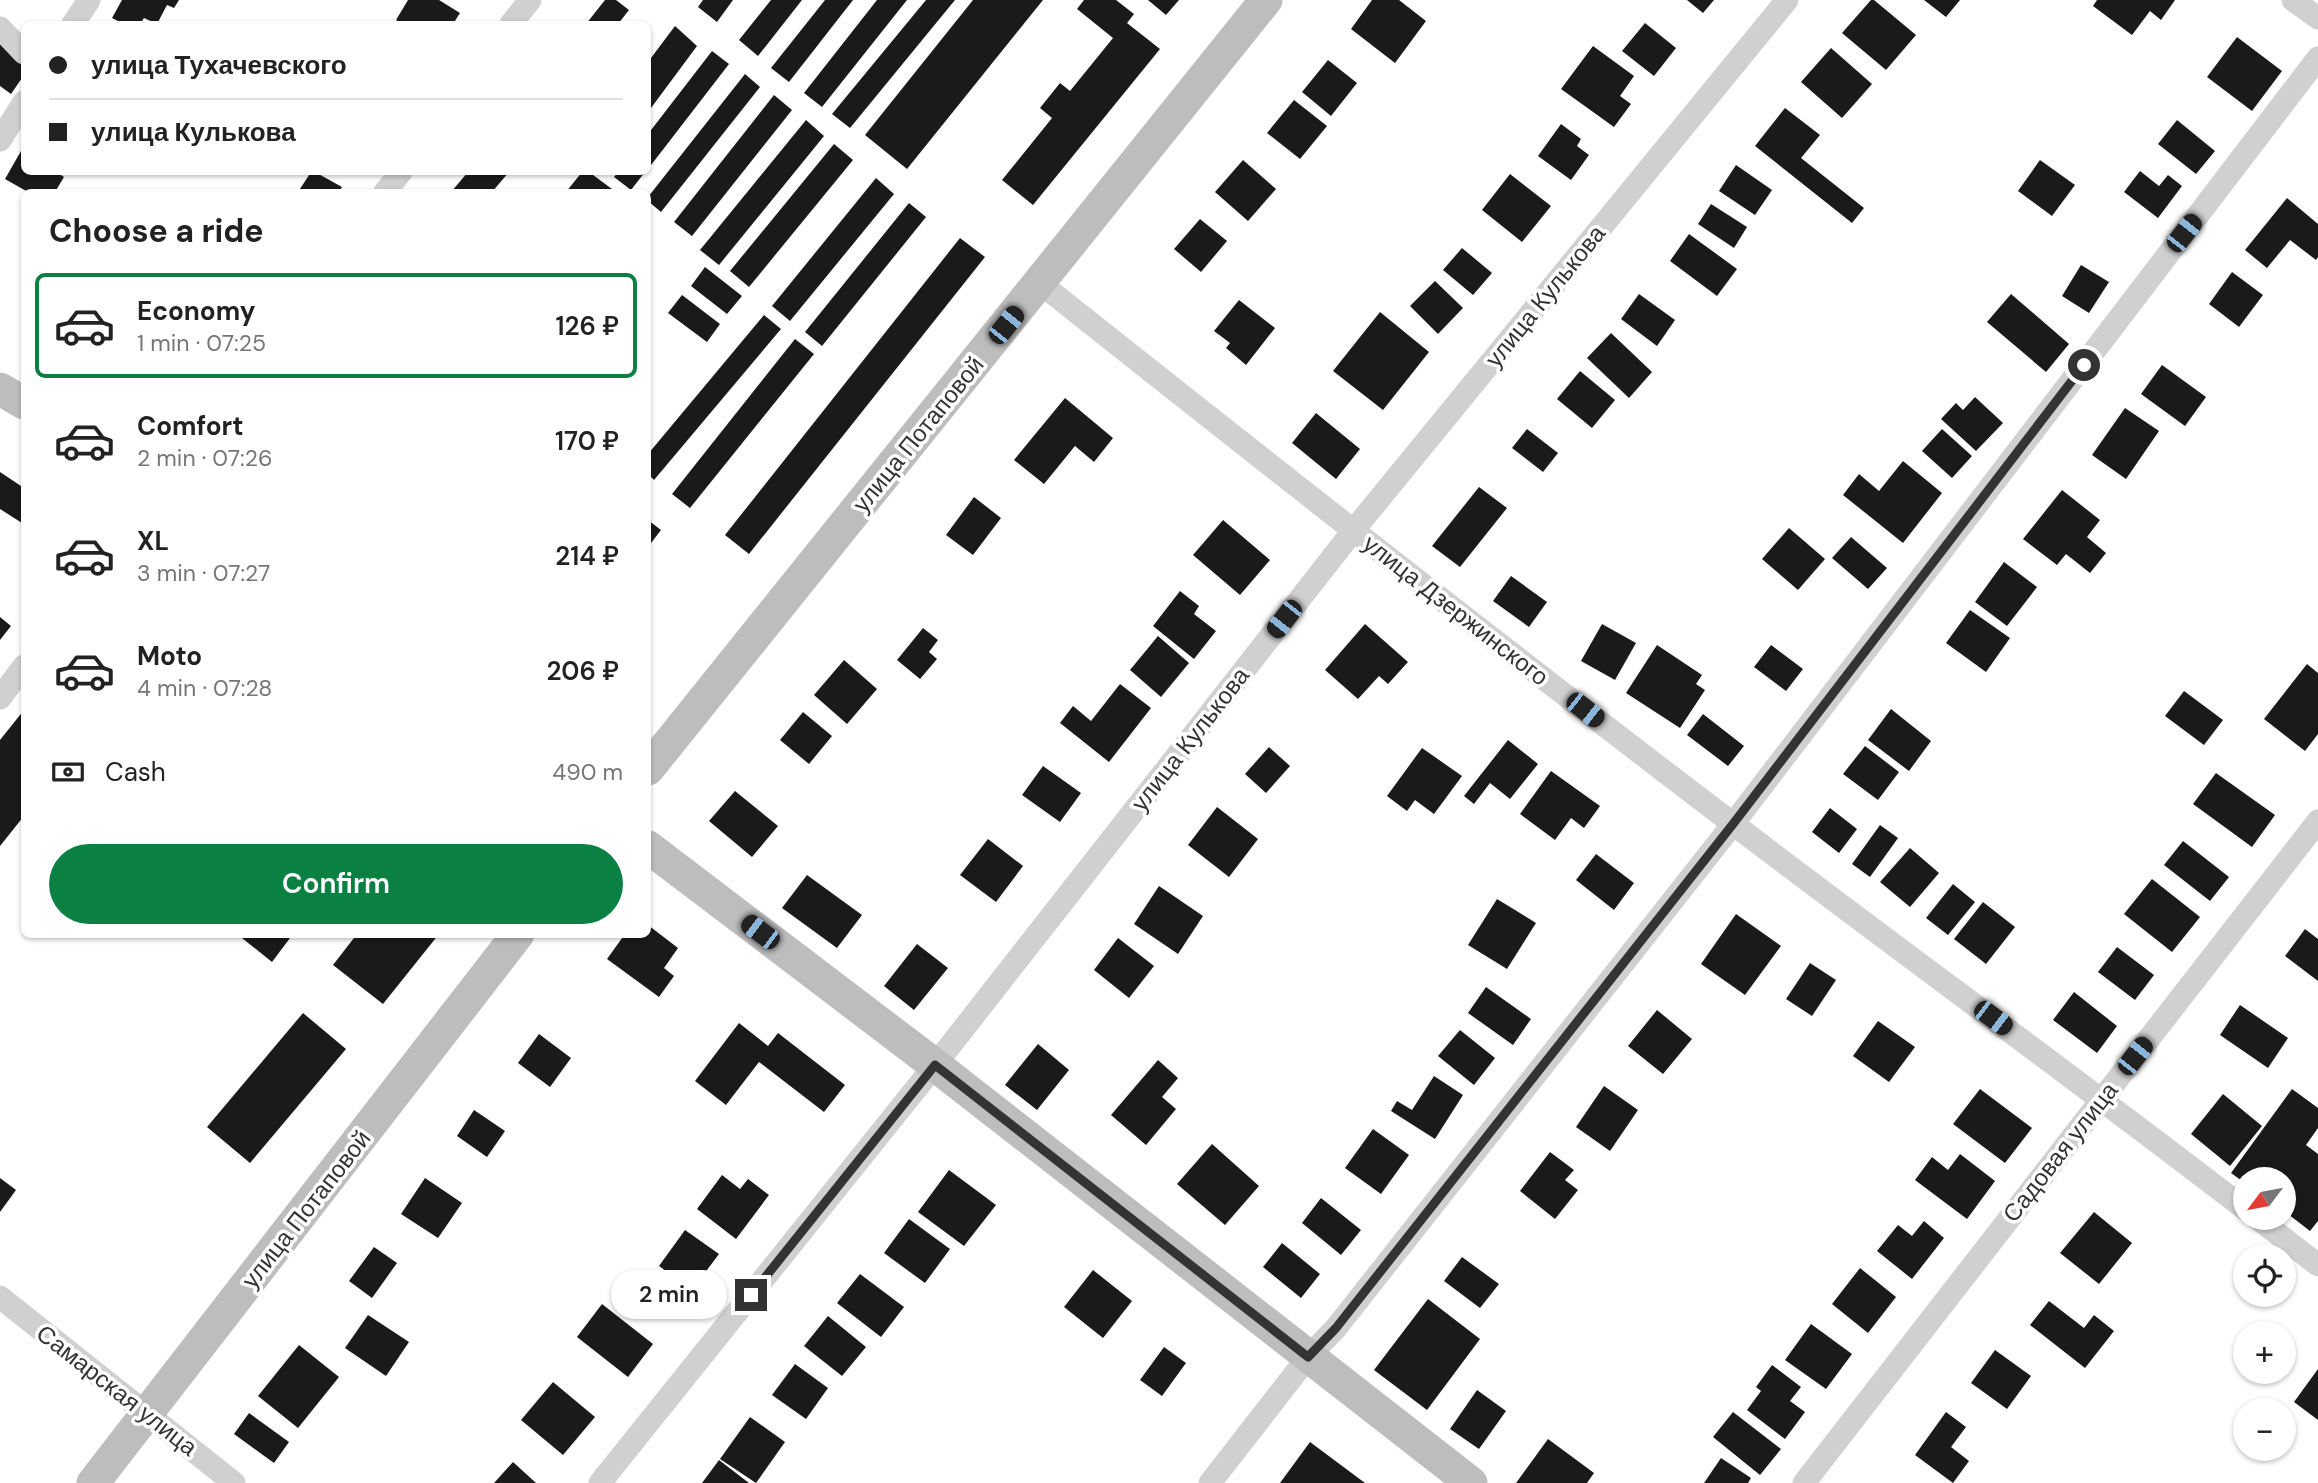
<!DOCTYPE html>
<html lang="en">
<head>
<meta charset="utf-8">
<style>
	:root { --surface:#fff; --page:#f2f2f2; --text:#222; --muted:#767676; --line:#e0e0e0; --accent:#0b8043 }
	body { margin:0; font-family:"DM Sans",sans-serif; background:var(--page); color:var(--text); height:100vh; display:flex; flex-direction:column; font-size:26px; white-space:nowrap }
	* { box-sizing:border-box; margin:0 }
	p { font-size:23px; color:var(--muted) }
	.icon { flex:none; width:38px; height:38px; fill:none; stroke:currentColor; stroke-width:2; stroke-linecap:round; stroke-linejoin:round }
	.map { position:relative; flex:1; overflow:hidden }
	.details { position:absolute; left:21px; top:189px; width:630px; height:749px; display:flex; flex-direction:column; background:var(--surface); border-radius:10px; box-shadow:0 2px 5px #0004 }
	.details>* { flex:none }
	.guide { position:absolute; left:21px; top:21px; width:630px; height:154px; border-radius:10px; box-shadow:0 2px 5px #0004; display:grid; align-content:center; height:154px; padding:0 28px; background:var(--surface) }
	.needle { width:46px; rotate:238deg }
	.buttons { position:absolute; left:2233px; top:1167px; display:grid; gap:14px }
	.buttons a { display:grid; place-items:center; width:63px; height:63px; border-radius:50%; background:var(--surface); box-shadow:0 2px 5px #0004; font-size:35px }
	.end { position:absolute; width:32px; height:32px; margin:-16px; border:9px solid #333; background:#fff; box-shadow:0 0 0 4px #fff }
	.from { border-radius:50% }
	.bubble { position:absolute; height:49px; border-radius:24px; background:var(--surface); box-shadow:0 2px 5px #0004; font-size:23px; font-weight:600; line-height:49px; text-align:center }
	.car { position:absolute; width:21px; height:42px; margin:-21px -10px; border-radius:9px; box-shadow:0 0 5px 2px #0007; background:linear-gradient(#222 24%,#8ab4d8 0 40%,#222 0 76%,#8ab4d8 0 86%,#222 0) }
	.guide b { display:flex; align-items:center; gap:24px; height:66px; font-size:26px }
	.guide b+b { border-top:2px solid var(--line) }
	.guide i { width:18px; height:18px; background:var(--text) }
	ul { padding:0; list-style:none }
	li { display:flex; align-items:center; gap:21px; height:105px; margin:0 14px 10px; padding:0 14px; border:4px solid transparent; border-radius:10px }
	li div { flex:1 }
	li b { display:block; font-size:26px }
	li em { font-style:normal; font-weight:600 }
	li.active { border-color:var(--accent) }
	li>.icon { width:63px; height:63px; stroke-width:1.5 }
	h2 { padding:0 28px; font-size:32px; line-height:84px }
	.pay { display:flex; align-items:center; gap:18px; height:77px; padding:0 28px; font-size:26px }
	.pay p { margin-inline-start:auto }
	.primary-button { display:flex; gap:14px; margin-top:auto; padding:14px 28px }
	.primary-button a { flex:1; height:80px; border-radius:42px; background:var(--accent); color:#fff; font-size:28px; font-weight:600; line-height:80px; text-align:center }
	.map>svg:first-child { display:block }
	.building { fill:#1a1a1a }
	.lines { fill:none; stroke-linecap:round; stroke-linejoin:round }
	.minor { stroke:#d0d0d0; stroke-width:23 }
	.secondary { stroke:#bdbdbd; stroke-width:33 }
	.route { stroke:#333; stroke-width:9 }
	.labels { text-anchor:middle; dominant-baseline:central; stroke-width:7; stroke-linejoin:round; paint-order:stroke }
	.street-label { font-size:24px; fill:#333; stroke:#fff }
</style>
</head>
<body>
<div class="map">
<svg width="2318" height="1483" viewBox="0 0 2318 1483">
	<rect width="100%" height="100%" fill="#fff"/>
	<g class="building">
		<path d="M122 0H179L174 8 167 5 157 24 144 18 140 24H124L112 18Z"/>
		<path d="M408 0H439L460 13 453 24H403L396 20Z"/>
		<path d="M605 0H616L629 10 618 24H586Z"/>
		<path d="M703 0H733L717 22 698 7Z"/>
		<path d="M771 0H802L758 56 739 40Z"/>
		<path d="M825 0H853L789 82 771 68Z"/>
		<path d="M877 0H907L822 107 804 93Z"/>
		<path d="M926 0H955L850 128 832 114Z"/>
		<path d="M973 0H1043L907 169 865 135Z"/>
		<path d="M1084 0H1116L1134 14 1127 23 1160 49 1033 205 1002 180 1052 118 1040 108 1060 83 1070 91 1113 38 1077 9Z"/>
		<path d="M1148 0H1179L1166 15Z"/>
		<path d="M1372 0H1399L1426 21 1395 63 1351 29Z"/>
		<path d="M1687 0H1714L1703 13Z"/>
		<path d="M1871 0H1874L1916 35 1886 70 1842 33Z"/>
		<path d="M1924 0H1960L1946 17Z"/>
		<path d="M2097 0H2175L2161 20 2150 11 2132 35 2093 6Z"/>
		<path d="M1645 23 1676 48 1654 76 1622 51Z"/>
		<path d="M675 26 697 46 651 108 648 106V62Z"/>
		<path d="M2237 37 2282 71 2252 111 2207 77Z"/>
		<path d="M0 42 24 60V75L11 94 0 86Z"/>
		<path d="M1593 46 1634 76 1620 96 1631 104 1614 127 1561 89Z"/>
		<path d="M1831 48 1872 84 1842 118 1801 82Z"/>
		<path d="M712 51 729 64 648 169V134Z"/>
		<path d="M1328 60 1357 83 1331 116 1302 92Z"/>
		<path d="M745 74 760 87 661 212 648 201V197Z"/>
		<path d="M774 95 792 110 692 236 674 222Z"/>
		<path d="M1294 100 1327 126 1300 159 1267 133Z"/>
		<path d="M1785 108 1820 135 1801 158 1864 208 1852 223 1755 146Z"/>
		<path d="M806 120 824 136 719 265 700 250Z"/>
		<path d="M2177 120 2215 151 2196 174 2158 144Z"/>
		<path d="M1561 124 1581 139 1577 146 1589 155 1571 180 1538 156Z"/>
		<path d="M834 144 853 160 749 287 730 271Z"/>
		<path d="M21 151 24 153V172H56L64 177 55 192H28L5 179Z"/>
		<path d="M1243 160 1276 189 1248 221 1215 192Z"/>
		<path d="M2040 160 2075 185 2052 216 2018 191Z"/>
		<path d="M1736 165 1772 190 1755 215 1719 191Z"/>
		<path d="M2140 171 2159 186 2168 175 2182 186 2158 218 2124 192Z"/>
		<path d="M311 172H315L342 187 339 192H298Z"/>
		<path d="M468 172H509L492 192H451Z"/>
		<path d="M582 172H589L616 192H566Z"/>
		<path d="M618 172H645L631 190 614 177Z"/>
		<path d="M1510 174 1551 206 1522 242 1482 210Z"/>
		<path d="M876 178 894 194 790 321 772 306Z"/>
		<path d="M2287 198 2318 224V257L2316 260 2290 240 2267 268 2245 250Z"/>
		<path d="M909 203 926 217 822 346 805 332Z"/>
		<path d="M1711 204 1747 227 1734 248 1698 224Z"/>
		<path d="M1200 219 1227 241 1201 272 1174 249Z"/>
		<path d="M1689 234 1737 269 1717 296 1670 261Z"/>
		<path d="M960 238 985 257 749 554 725 535Z"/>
		<path d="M1462 248 1492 273 1473 295 1443 270Z"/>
		<path d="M2081 265 2109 282 2089 313 2062 296Z"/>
		<path d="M705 267 742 296 727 314 691 286Z"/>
		<path d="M2232 272 2263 295 2239 327 2209 304Z"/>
		<path d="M1435 281 1463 308 1438 334 1410 306Z"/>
		<path d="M1639 294 1675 320 1657 346 1621 319Z"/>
		<path d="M2011 294 2069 344 2046 372 1987 322Z"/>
		<path d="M682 295 720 324 707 342 668 313Z"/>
		<path d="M1239 300 1275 328 1246 365 1226 348 1230 343 1214 331Z"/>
		<path d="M1380 312 1429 352 1383 410 1333 371Z"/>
		<path d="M764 315 781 329 654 480 648 474V454Z"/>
		<path d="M1611 333 1652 372 1629 398 1587 358Z"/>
		<path d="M795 339 814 354 690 508 672 494Z"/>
		<path d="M2162 365 2206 397 2185 426 2141 394Z"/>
		<path d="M1580 371 1615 400 1592 428 1557 399Z"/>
		<path d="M1975 397 2003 423 1976 451 1941 419 1956 403 1963 410Z"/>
		<path d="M1065 398 1113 438 1094 462 1075 446 1044 484 1014 460Z"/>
		<path d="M2125 408 2159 431 2126 479 2092 455Z"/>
		<path d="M1316 413 1360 449 1336 479 1292 443Z"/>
		<path d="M1527 429 1558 453 1543 472 1512 448Z"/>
		<path d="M1942 429 1972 456 1952 478 1922 451Z"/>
		<path d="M1903 461 1942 493 1903 543 1843 495 1859 474 1879 491Z"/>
		<path d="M0 472 24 488V519L22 523 0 509Z"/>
		<path d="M1479 487 1507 508 1460 567 1432 546Z"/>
		<path d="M2062 490 2100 520 2087 537 2106 553 2090 573 2066 554 2057 565 2023 539Z"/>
		<path d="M974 497 1001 518 973 555 946 535Z"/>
		<path d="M648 520 661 530 648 547Z"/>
		<path d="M1223 520 1270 560 1240 595 1193 555Z"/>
		<path d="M1789 528 1825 559 1798 590 1762 559Z"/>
		<path d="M1851 537 1887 568 1868 589 1832 558Z"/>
		<path d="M2004 562 2037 587 2007 626 1975 602Z"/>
		<path d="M1511 576 1547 602 1529 627 1493 601Z"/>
		<path d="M1180 591 1199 606 1194 614 1216 631 1194 659 1153 626Z"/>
		<path d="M1970 610 2010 638 1986 672 1946 643Z"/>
		<path d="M0 617 11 626 0 640Z"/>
		<path d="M1365 624 1408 662 1388 684 1379 676 1358 699 1325 670Z"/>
		<path d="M1602 624 1636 643 1615 680 1581 661Z"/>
		<path d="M923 628 938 640 929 652 937 659 920 679 897 660Z"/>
		<path d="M1158 636 1189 663 1161 697 1130 670Z"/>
		<path d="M1657 645 1702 675 1696 684 1705 690 1680 728 1626 693Z"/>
		<path d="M1771 645 1803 669 1786 691 1754 667Z"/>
		<path d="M844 660 877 689 847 724 814 695Z"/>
		<path d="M2307 664 2318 673V734L2305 751 2264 719Z"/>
		<path d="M1120 684 1151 708 1109 762 1060 723 1073 706 1091 721Z"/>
		<path d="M2184 691 2223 720 2204 745 2165 716Z"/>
		<path d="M1891 709 1931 741 1909 771 1868 740Z"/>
		<path d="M24 710V816L0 846V740Z"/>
		<path d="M803 712 832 736 809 764 780 740Z"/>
		<path d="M1703 714 1744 746 1728 766 1687 735Z"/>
		<path d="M1508 740 1538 764 1510 799 1490 783 1474 804 1464 796Z"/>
		<path d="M1865 746 1899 772 1878 800 1843 774Z"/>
		<path d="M1269 747 1290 766 1266 793 1245 774Z"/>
		<path d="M1422 748 1462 776 1434 814 1415 800 1407 811 1387 796Z"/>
		<path d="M1043 766 1081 793 1060 822 1022 795Z"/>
		<path d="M1551 771 1600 806 1584 828 1571 818 1555 840 1520 814Z"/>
		<path d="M2216 773 2275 815 2252 847 2193 804Z"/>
		<path d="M735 791 778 826 752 857 709 821Z"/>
		<path d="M1217 807 1258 839 1229 877 1188 845Z"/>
		<path d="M1830 808 1857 829 1839 853 1812 832Z"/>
		<path d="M1880 825 1898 838 1870 877 1852 864Z"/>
		<path d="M988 839 1023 866 996 902 960 875Z"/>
		<path d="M2183 841 2229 877 2210 901 2164 865Z"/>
		<path d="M1910 848 1939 873 1910 907 1880 882Z"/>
		<path d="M1596 854 1634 883 1614 910 1576 880Z"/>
		<path d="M807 875 862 915 837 948 782 908Z"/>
		<path d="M2152 879 2200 917 2172 952 2124 914Z"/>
		<path d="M1953 884 1975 902 1948 935 1926 918Z"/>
		<path d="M1159 886 1203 916 1178 954 1134 924Z"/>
		<path d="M1497 899 1536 923 1507 969 1468 945Z"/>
		<path d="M1983 902 2015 927 1986 964 1954 939Z"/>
		<path d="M1736 914 1781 946 1745 995 1701 964Z"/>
		<path d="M648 925 678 948 664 968 674 976 659 997 607 959 625 934H648Z"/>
		<path d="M2305 929 2318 939V981L2285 956Z"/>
		<path d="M237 934H293L272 962Z"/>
		<path d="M357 934H439L383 1004 333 965Z"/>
		<path d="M1118 938 1154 966 1129 998 1094 970Z"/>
		<path d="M917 944 948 968 914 1010 884 986Z"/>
		<path d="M2117 947 2154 975 2135 1000 2098 972Z"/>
		<path d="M1810 963 1836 980 1812 1016 1786 999Z"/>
		<path d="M1486 987 1531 1019 1513 1045 1468 1013Z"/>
		<path d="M2074 992 2117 1026 2097 1053 2053 1020Z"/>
		<path d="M2240 1005 2288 1038 2268 1068 2220 1035Z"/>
		<path d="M1657 1010 1692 1039 1663 1074 1628 1046Z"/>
		<path d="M303 1013 346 1049 250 1163 207 1127Z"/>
		<path d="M1878 1021 1915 1047 1889 1082 1853 1056Z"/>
		<path d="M739 1023 768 1046 778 1033 845 1085 824 1112 759 1062 726 1105 695 1081Z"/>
		<path d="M1460 1030 1495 1058 1474 1085 1438 1056Z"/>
		<path d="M539 1034 571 1058 550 1087 518 1063Z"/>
		<path d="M1038 1044 1069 1070 1037 1110 1005 1085Z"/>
		<path d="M1158 1060 1178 1078 1162 1097 1176 1109 1146 1145 1111 1115Z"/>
		<path d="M1434 1076 1463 1095 1435 1139 1391 1111 1397 1101 1412 1110Z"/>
		<path d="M1604 1086 1638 1110 1610 1151 1576 1127Z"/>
		<path d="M1980 1089 2032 1128 2005 1163 1953 1124Z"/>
		<path d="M2292 1089 2318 1108V1128L2306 1145 2318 1154V1221L2310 1231 2284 1211V1180H2245V1183L2231 1173Z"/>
		<path d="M2223 1094 2262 1126 2230 1166 2191 1134Z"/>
		<path d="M474 1110 505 1131 487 1157 457 1136Z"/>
		<path d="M1373 1129 1409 1155 1381 1194 1345 1168Z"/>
		<path d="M1212 1144 1259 1186 1225 1225 1177 1184Z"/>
		<path d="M1550 1152 1574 1170 1565 1180 1578 1190 1555 1219 1520 1191Z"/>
		<path d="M1960 1154 1995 1181 1967 1219 1915 1180 1932 1157 1948 1170Z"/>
		<path d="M949 1170 996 1205 964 1246 918 1212Z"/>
		<path d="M722 1175 740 1189 748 1179 769 1195 736 1239 697 1209Z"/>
		<path d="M0 1178 16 1190 0 1212Z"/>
		<path d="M425 1178 462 1203 438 1238 401 1214Z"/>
		<path d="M1321 1198 1361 1230 1341 1255 1302 1223Z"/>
		<path d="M2094 1212 2132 1243 2099 1284 2060 1253Z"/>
		<path d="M909 1219 950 1249 925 1283 884 1253Z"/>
		<path d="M1924 1221 1944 1238 1912 1279 1877 1251 1898 1225 1912 1236Z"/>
		<path d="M685 1230 719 1254 692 1290 659 1266Z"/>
		<path d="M1282 1243 1320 1274 1301 1298 1263 1267Z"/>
		<path d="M374 1247 397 1263 372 1298 349 1281Z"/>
		<path d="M1462 1257 1499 1284 1480 1308 1444 1281Z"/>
		<path d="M1860 1268 1896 1297 1868 1333 1832 1304Z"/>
		<path d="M1093 1270 1132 1301 1103 1338 1064 1307Z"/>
		<path d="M860 1274 904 1307 881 1337 837 1303Z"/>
		<path d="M1428 1299 1480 1339 1427 1410 1374 1370Z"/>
		<path d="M2049 1301 2084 1328 2094 1315 2114 1331 2085 1368 2030 1325Z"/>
		<path d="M602 1304 653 1344 628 1377 577 1337Z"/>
		<path d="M368 1315 409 1342 386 1376 345 1348Z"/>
		<path d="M828 1316 866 1347 842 1376 804 1346Z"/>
		<path d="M1811 1324 1852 1354 1826 1389 1785 1360Z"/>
		<path d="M299 1345 339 1377 298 1428 258 1396Z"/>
		<path d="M1164 1347 1186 1363 1162 1396 1140 1380Z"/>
		<path d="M1995 1350 2031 1376 2007 1409 1971 1383Z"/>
		<path d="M795 1364 828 1388 806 1419 772 1395Z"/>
		<path d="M1772 1365 1801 1387 1790 1401 1805 1412 1785 1439 1747 1410 1761 1391 1756 1387Z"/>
		<path d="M2318 1369V1420L2294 1402Z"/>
		<path d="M553 1382 595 1417 563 1455 521 1420Z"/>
		<path d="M1477 1390 1506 1411 1479 1449 1450 1429Z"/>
		<path d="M1733 1412 1781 1449 1760 1475 1713 1437Z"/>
		<path d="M1946 1412 1966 1427 1951 1447 1969 1461 1953 1483 1915 1455Z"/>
		<path d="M249 1413 289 1442 274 1463 234 1434Z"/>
		<path d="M750 1417 785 1442 756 1483 720 1459Z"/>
		<path d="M1548 1439 1594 1473 1587 1483H1516Z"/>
		<path d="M1310 1442 1365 1483H1280Z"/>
		<path d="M1721 1458 1751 1478 1748 1483H1704Z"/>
		<path d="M719 1460 749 1483H702Z"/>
		<path d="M513 1462 536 1483H494Z"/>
	</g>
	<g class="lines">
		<g class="minor">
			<path d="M2293 0 2318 18"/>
			<path d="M73 24 89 0"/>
			<path d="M511 24 530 0"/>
			<path d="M0 28 24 53"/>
			<path d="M0 140 24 102"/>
			<path d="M385 192 401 172"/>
			<path d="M1040 283C1269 465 1499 646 1732 823 1903 953 2076 1079 2245 1209"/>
			<path d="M0 698 24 666"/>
			<path d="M2257 1218 2318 1265"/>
			<path d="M0 1297 234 1483"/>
			<path d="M600 1483 935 1065 1353 531 1787 0"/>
			<path d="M1210 1483 1308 1357 1336 1328 1733 824 2318 58"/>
			<path d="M1804 1483 2318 821"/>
		</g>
		<g class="secondary">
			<path d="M0 389 24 403"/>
			<path d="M648 769 1266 0"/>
			<path d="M648 847 935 1065 1471 1483"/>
			<path d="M93 1483 518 934"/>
		</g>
	</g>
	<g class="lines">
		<path class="route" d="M751 1295 935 1065 1308 1357 1336 1328 1733 824 2084 365"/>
	</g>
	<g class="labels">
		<g class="street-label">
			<text transform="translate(1545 296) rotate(-51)">улица Кулькова</text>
			<text transform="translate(918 434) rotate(-51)">улица Потаповой</text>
			<text transform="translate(1456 610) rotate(38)">улица Дзержинского</text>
			<text transform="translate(1190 739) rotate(-52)">улица Кулькова</text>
			<text transform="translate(2060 1152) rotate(-52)">Садовая улица</text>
			<text transform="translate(306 1209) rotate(-52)">улица Потаповой</text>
			<text transform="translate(117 1390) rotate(38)">Самарская улица</text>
		</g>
	</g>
</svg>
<div class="buttons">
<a><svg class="needle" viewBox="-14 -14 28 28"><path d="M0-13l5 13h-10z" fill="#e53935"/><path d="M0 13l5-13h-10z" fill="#767676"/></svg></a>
<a><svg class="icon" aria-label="locate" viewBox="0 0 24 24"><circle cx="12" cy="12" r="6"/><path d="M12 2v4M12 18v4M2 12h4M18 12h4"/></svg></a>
<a>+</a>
<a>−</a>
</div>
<i class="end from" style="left:2084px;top:365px"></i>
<i class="end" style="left:751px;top:1295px"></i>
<div class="bubble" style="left:611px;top:1270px;width:116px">2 min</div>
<i class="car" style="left:2184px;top:233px;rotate:38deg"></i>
<i class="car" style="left:1006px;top:325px;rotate:39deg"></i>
<i class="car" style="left:1284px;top:619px;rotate:218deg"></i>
<i class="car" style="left:1585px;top:710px;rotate:128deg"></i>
<i class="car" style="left:760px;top:932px;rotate:307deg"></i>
<i class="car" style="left:1993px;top:1018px;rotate:127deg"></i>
<i class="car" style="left:2135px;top:1056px;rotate:38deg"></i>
<div class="guide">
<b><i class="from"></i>улица Тухачевского</b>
<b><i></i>улица Кулькова</b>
</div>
<section class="details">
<h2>Choose a ride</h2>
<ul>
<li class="active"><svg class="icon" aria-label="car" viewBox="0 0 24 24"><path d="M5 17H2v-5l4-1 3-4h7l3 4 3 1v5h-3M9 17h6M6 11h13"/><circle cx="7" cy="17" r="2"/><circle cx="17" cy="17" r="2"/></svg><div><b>Economy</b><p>1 min · 07:25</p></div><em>126 ₽</em></li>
<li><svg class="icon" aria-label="car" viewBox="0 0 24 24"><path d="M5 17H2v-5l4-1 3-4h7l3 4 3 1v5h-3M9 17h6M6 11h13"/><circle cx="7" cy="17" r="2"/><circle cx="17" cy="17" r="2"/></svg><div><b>Comfort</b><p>2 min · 07:26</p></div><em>170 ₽</em></li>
<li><svg class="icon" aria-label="car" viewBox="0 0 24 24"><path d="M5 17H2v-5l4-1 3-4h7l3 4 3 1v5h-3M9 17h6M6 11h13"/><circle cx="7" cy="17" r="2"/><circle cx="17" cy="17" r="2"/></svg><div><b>XL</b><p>3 min · 07:27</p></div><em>214 ₽</em></li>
<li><svg class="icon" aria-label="car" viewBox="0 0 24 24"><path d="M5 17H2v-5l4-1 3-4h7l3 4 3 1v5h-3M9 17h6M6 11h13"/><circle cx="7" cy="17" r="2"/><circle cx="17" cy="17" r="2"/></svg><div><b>Moto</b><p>4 min · 07:28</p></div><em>206 ₽</em></li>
</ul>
<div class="pay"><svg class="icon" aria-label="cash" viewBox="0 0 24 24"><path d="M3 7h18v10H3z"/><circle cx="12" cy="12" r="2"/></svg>Cash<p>490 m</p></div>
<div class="primary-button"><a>Confirm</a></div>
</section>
</div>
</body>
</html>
